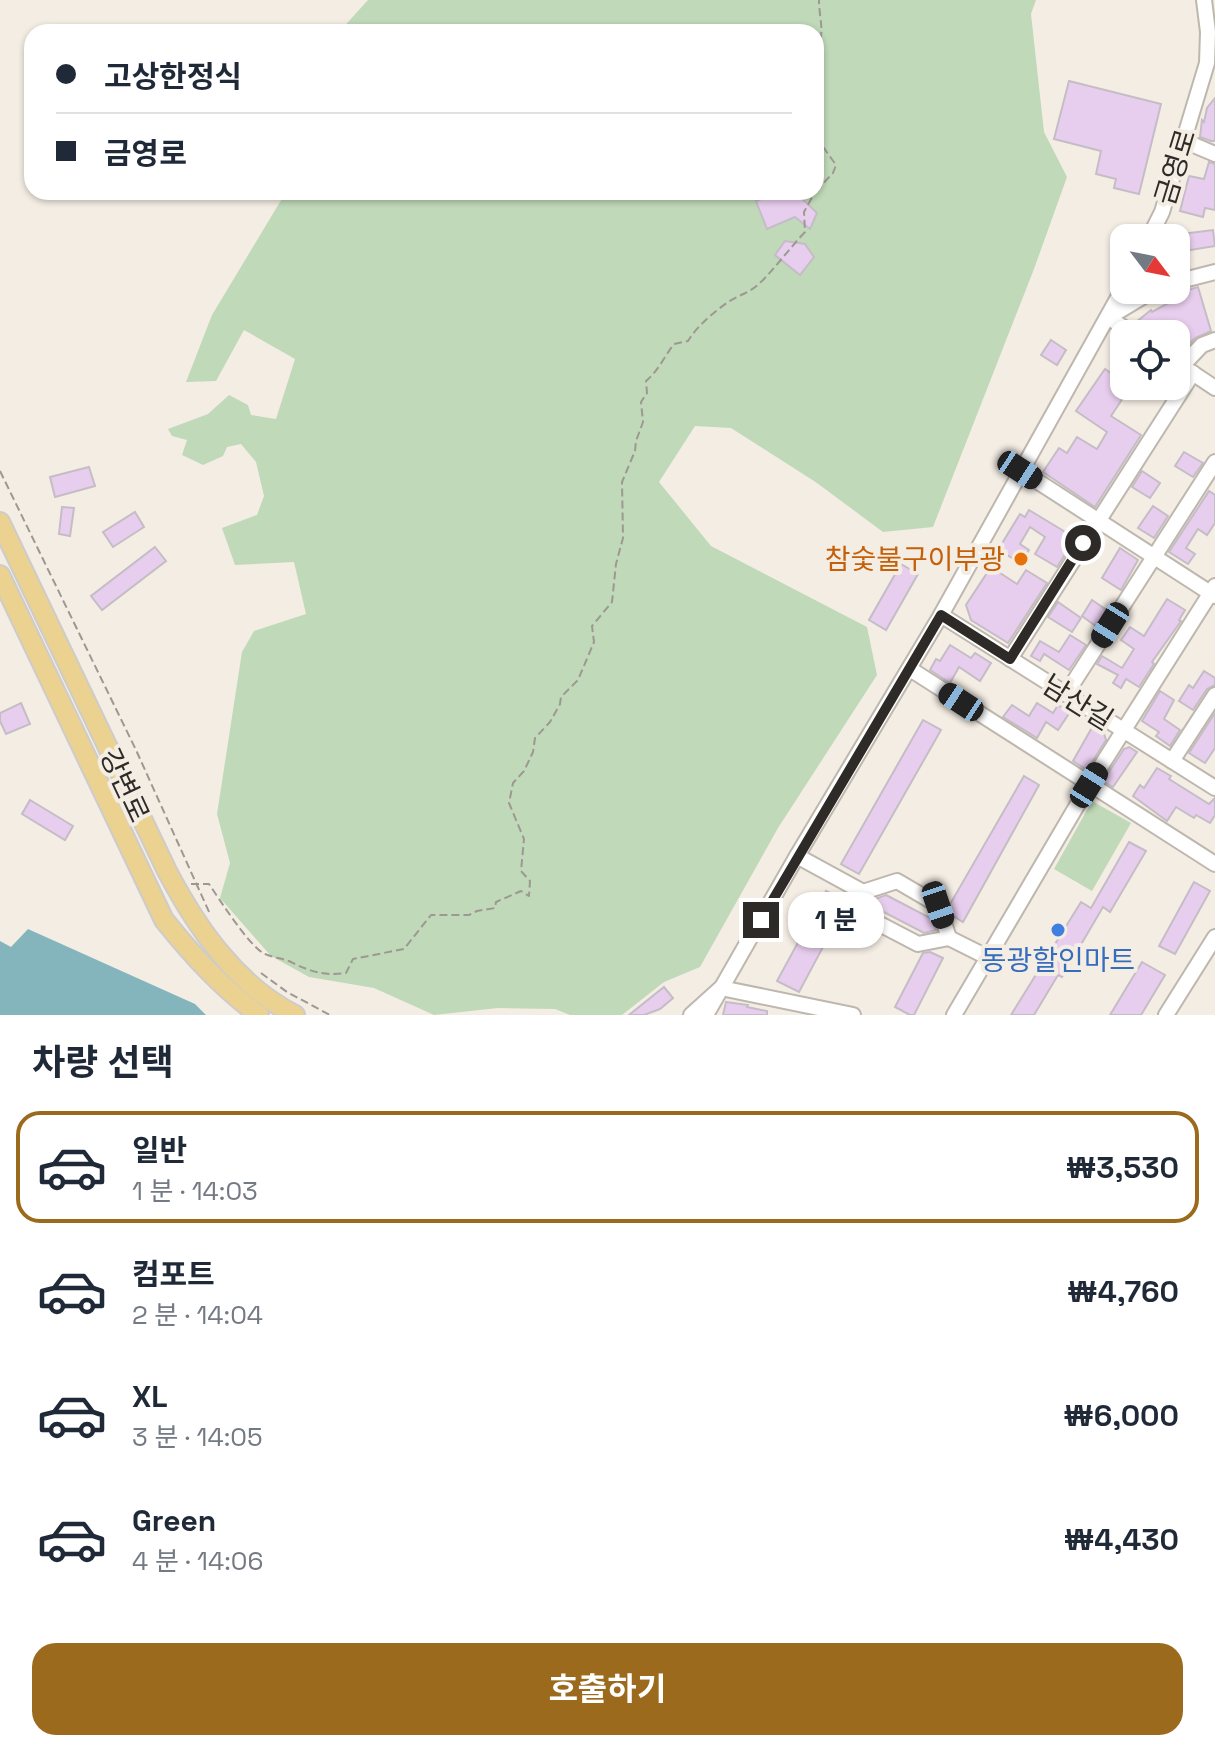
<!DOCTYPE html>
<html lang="ko">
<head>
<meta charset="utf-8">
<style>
	:root { --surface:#fff; --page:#f6f6f7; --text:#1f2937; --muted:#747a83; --line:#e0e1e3; --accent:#9b6a1d }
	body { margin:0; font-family:"Space Grotesk","Noto Sans KR",sans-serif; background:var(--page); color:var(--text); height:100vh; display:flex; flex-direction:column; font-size:30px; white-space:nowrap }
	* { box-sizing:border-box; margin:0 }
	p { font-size:26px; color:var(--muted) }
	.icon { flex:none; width:44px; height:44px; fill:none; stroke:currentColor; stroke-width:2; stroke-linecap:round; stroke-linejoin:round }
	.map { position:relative; height:1015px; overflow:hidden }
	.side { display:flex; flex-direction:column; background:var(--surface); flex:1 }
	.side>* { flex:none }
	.hud { position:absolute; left:24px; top:24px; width:800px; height:176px; border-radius:24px; box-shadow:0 2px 6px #0004; display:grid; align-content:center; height:176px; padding:0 32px; background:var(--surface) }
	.needle { width:52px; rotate:122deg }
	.controls { position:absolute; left:1110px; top:224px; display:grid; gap:16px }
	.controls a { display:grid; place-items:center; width:80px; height:80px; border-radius:16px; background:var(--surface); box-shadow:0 2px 6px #0004; font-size:40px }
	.end { position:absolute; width:36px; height:36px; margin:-18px; border:10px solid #2d2a27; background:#fff; box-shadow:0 0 0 4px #fff }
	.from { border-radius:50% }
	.bubble { position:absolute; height:56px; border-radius:24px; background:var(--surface); box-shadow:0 2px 6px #0004; font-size:26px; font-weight:700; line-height:56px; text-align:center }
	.car { position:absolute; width:24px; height:48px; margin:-24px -12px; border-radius:10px; box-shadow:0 0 6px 2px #0007; background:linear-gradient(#222 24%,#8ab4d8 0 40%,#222 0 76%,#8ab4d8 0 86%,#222 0) }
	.hud b { display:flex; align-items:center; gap:28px; height:76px; font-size:30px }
	.hud b+b { border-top:2px solid var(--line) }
	.hud i { width:20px; height:20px; background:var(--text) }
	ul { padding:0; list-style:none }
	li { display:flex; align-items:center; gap:24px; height:112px; margin:0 16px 12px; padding:0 16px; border:4px solid transparent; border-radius:24px }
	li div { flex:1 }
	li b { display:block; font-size:30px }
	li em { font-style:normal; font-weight:700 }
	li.selected { border-color:var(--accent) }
	li>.icon { width:72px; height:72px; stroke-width:1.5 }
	h2 { padding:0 32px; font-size:36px; line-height:96px }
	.cta { display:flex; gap:16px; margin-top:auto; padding:16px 32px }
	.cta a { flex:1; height:92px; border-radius:24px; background:var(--accent); color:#fff; font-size:32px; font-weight:700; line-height:92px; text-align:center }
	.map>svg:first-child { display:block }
	.green { fill:#c0d9b9 }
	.water { fill:#85b5bc }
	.building { fill:#e8ceee; stroke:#c5bdc6; stroke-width:2 }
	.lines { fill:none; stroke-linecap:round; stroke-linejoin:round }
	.minor-casing { stroke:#beb7ae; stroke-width:18 }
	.major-casing { stroke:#cdcccb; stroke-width:22 }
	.path { stroke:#9d9892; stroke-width:2; stroke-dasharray:8 4; stroke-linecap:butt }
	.minor { stroke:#fff; stroke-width:14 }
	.major { stroke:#ebd291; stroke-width:18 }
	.route { stroke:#2d2a27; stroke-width:10 }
	.food-dot { fill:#e8710a; stroke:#f4ede4; stroke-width:3 }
	.shop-dot { fill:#3f7fe0; stroke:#f4ede4; stroke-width:3 }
	.labels { text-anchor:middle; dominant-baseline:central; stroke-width:8; stroke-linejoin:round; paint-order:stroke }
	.street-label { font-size:28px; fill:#2d2a27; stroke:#f4ede4 }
	.food-label { font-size:28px; fill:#c56008; stroke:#f4ede4; text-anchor:end }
	.shop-label { font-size:28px; fill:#366cbe; stroke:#f4ede4 }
</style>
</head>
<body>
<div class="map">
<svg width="1215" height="1015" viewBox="0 0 1215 1015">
	<rect width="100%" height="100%" fill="#f4ede4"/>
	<g class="green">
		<path d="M368 0H1036L1031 14 1044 132 1067 177 1034 269 933 527 883 532 817 483 731 428 695 426 659 482 711 546 867 627 877 675 778 828 700 967 664 982 622 1015H570L555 1009 498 1008 434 1015 374 988 309 977 271 956 220 898 230 863 217 814 242 652 254 631 306 614 294 562 235 565 222 528 257 515 264 496 256 462 241 444 227 447 223 456 203 465 182 455 187 440 172 436 168 429 208 414 229 395 248 405 251 415 276 419 295 359 244 330 216 381 186 382 212 315 286 192H816V32H393L391 30 386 32H339Z"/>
		<path d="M1092 801 1131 823 1092 891 1054 869Z"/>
	</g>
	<path class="water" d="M28 929 195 1004 206 1015H0V941L11 947Z"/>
	<g class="building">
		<path d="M1069 81 1161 104 1139 194 1114 188 1116 179 1096 174 1101 151 1054 139Z"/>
		<path d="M1215 98V141H1211L1200 137 1202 120 1204 122 1207 108Z"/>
		<path d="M1209 162 1215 164V210L1205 208 1203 217 1180 211 1189 176 1204 179Z"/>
		<path d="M779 192H795L817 213 810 229 795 217 767 229 756 201Z"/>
		<path d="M1213 230 1215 246 1184 251 1186 262 1176 264V233H1179L1181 240 1182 234Z"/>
		<path d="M785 241 805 244 814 257 800 275 775 255Z"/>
		<path d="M1198 287 1211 331 1195 338 1184 349 1181 345 1176 352V334H1151L1147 328 1142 332 1135 323 1151 310 1152 312 1183 295 1182 292Z"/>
		<path d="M1051 340 1066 350 1057 365 1041 355Z"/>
		<path d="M1105 369 1124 382V386H1131L1111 416 1141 435 1095 507 1043 472 1059 448 1067 453 1077 437 1097 449 1107 432 1076 411Z"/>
		<path d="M1184 452 1203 463 1193 477 1175 466Z"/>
		<path d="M89 467 95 486 55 497 50 477Z"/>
		<path d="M1142 471 1160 483 1150 498 1132 487Z"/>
		<path d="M1209 491 1215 495V523L1207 535 1198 529 1186 548 1195 554 1188 564 1169 552Z"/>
		<path d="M1153 506 1168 516 1154 538 1138 528Z"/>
		<path d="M62 507 74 508 70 536 59 534Z"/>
		<path d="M1029 510 1072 536 1066 546 1069 548 1057 567 1035 554 1045 537 1030 527 1020 544 1029 550 1021 563 998 550 1020 514 1025 517Z"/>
		<path d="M135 512 144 527 113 547 103 532Z"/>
		<path d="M155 547 166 561 102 610 91 596Z"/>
		<path d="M1120 548 1138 560 1121 590 1102 578Z"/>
		<path d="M901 564 918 574 886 630 869 620Z"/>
		<path d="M991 567 1017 584 1026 570 1047 583 1008 643 971 620 966 605Z"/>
		<path d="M1167 599 1185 610 1179 620 1181 621 1152 662 1154 664 1139 687 1126 679 1121 688 1113 683 1118 675 1097 664 1102 656 1122 668 1134 649 1121 640 1130 627 1144 636Z"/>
		<path d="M1092 600 1108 611 1097 627 1082 616Z"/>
		<path d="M1058 602 1081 618 1072 632 1048 617Z"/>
		<path d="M1070 635 1086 645 1069 670 1044 654 1040 661 1031 656 1040 641 1059 652Z"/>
		<path d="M950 645 971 658 975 653 991 663 980 681 959 667 950 683 930 670 936 659 940 661Z"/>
		<path d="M1204 671 1215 678V685L1207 689 1193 710 1179 701 1189 685 1193 688Z"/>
		<path d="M1160 691 1174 700 1164 719 1180 730 1170 746 1156 736 1159 732 1142 721Z"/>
		<path d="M21 703 30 724 6 734 0 721V713Z"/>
		<path d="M1037 703 1053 713 1058 705 1070 712 1058 730 1046 722 1037 738 1003 717 1012 705 1029 716Z"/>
		<path d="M1215 713V748L1205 763 1189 753Z"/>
		<path d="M923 720 941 730 859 874 841 864Z"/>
		<path d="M1094 724 1103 730 1106 740 1087 770 1073 761Z"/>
		<path d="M1129 747 1137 752 1113 787 1103 781 1124 749Z"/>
		<path d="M1157 768 1171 776 1169 779 1209 804 1215 798V815L1210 823 1196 815 1194 818 1176 807 1167 821 1133 796 1140 785 1144 788Z"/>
		<path d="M1024 776 1039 785 963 922 952 915 949 906Z"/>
		<path d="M30 800 73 826 65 840 22 814Z"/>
		<path d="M1129 842 1146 851 1110 912 1103 907 1062 977 1058 975 1034 1015H1011L1081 902 1091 908Z"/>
		<path d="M1194 882 1210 891 1175 954 1159 946Z"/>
		<path d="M826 891 847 902 799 992 777 981Z"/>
		<path d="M886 895 932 919 936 930 924 933 878 909 875 899Z"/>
		<path d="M930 952 943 958 914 1015H910L895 1007 923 953Z"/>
		<path d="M1142 962 1165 975 1141 1015H1110Z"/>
		<path d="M664 987 673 998 660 1009 644 1015H629Z"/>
		<path d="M726 1002 748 1005 747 1007 767 1011V1015H723Z"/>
	</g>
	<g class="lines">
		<g class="minor-casing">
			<g id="minor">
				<path d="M1182 140 1215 154"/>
				<path d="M1149 238 1162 212 1207 63 1208 32 1204 0"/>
				<path d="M1176 282 1215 272"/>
				<path d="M1108 317 1133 334"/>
				<path d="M1109 317 1154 290"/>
				<path d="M1176 362 1215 388"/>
				<path d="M1182 366 1202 345 1215 340"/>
				<path d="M1020 470 1215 596"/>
				<path d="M941 615 1215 788"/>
				<path d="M1010 659 1193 373"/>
				<path d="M910 669 1215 864"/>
				<path d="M1066 694 1215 462"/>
				<path d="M1172 761 1215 695"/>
				<path d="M797 856 863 892 897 881 938 905 949 938"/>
				<path d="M863 892 870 919 918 944 949 938 987 957"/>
				<path d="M691 1015 721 988 853 1015"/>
				<path d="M706 1015 797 856 941 615 1124 287"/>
				<path d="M954 1015 1089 785 1215 586"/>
				<path d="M1166 1015 1215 937"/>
			</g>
		</g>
		<g class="major-casing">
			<g id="major">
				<path d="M0 522 167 871C197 928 236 985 295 1015"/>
				<path d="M0 575 164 920C193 956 222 988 259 1015"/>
			</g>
		</g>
		<g class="path">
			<path d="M816 51C826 33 819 19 819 0"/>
			<path d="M816 99 819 104 816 114"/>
			<path d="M816 137 836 165 833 173 816 191"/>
			<path d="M0 471 136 750 210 914"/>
			<path d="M191 884H209C220 900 247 943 263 953 272 958 284 958 293 963 311 972 326 976 346 973L353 959 404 949 431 915H469L477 911 495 908 496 902 521 891 529 896 530 881 521 871 524 839 509 803 513 783 524 771 533 752 535 738 550 722 560 704 561 697 578 680 594 642 592 626 612 602 616 564 623 538 622 482 635 451 636 441 643 422 641 402 647 393 646 381C659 370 664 357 674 344L688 341C697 326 714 312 728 302 739 295 751 292 760 283 777 266 789 249 805 232L804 212 815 192"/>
			<path d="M261 973 287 992 330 1015"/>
		</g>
		<use href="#minor" class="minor"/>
		<use href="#major" class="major"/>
	</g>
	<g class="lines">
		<path class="route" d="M761 920 941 615 1010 659 1083 543"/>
	</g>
	<circle class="food-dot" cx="1021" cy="559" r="8"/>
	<circle class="shop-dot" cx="1058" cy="930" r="8"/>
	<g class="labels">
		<g class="street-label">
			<text transform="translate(1175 167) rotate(-73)">금영로</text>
			<text transform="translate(1078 702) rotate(32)">남산길</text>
			<text transform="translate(125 785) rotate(65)">강변로</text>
		</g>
		<g class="food-label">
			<text x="1005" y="559">참숯불구이부광</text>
		</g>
		<g class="shop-label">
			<text x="1058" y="960">동광할인마트</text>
		</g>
	</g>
</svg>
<div class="controls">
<a><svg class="needle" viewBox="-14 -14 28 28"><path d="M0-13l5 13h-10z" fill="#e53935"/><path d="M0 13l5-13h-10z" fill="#747a83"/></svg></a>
<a><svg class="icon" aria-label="locate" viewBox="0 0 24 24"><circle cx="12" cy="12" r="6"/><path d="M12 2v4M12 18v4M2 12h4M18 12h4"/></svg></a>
</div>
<i class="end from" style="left:1083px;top:543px"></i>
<i class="end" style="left:761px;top:920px"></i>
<div class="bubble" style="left:788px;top:892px;width:96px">1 분</div>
<i class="car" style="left:1020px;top:470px;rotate:123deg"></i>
<i class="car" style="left:1110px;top:625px;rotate:212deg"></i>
<i class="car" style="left:961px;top:702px;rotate:303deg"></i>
<i class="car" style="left:1089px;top:785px;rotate:32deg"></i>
<i class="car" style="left:938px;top:905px;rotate:161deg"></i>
<div class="hud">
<b><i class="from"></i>고상한정식</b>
<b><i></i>금영로</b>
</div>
</div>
<section class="side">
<h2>차량 선택</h2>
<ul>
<li class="selected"><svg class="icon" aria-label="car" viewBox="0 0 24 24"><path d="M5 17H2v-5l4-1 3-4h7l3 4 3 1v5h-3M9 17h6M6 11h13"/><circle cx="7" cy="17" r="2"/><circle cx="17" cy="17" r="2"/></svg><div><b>일반</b><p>1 분 · 14:03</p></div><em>₩3,530</em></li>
<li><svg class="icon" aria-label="car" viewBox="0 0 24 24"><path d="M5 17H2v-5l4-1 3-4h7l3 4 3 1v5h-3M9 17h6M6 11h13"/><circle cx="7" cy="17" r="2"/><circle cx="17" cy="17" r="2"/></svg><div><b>컴포트</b><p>2 분 · 14:04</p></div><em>₩4,760</em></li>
<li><svg class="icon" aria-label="car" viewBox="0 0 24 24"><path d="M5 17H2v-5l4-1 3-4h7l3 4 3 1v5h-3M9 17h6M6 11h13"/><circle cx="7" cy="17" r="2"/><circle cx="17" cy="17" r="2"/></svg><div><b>XL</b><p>3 분 · 14:05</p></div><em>₩6,000</em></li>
<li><svg class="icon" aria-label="car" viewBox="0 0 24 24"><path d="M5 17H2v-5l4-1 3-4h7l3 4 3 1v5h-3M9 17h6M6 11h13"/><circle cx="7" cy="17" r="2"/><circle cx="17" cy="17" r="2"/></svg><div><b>Green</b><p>4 분 · 14:06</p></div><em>₩4,430</em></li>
</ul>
<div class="cta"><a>호출하기</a></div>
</section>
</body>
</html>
